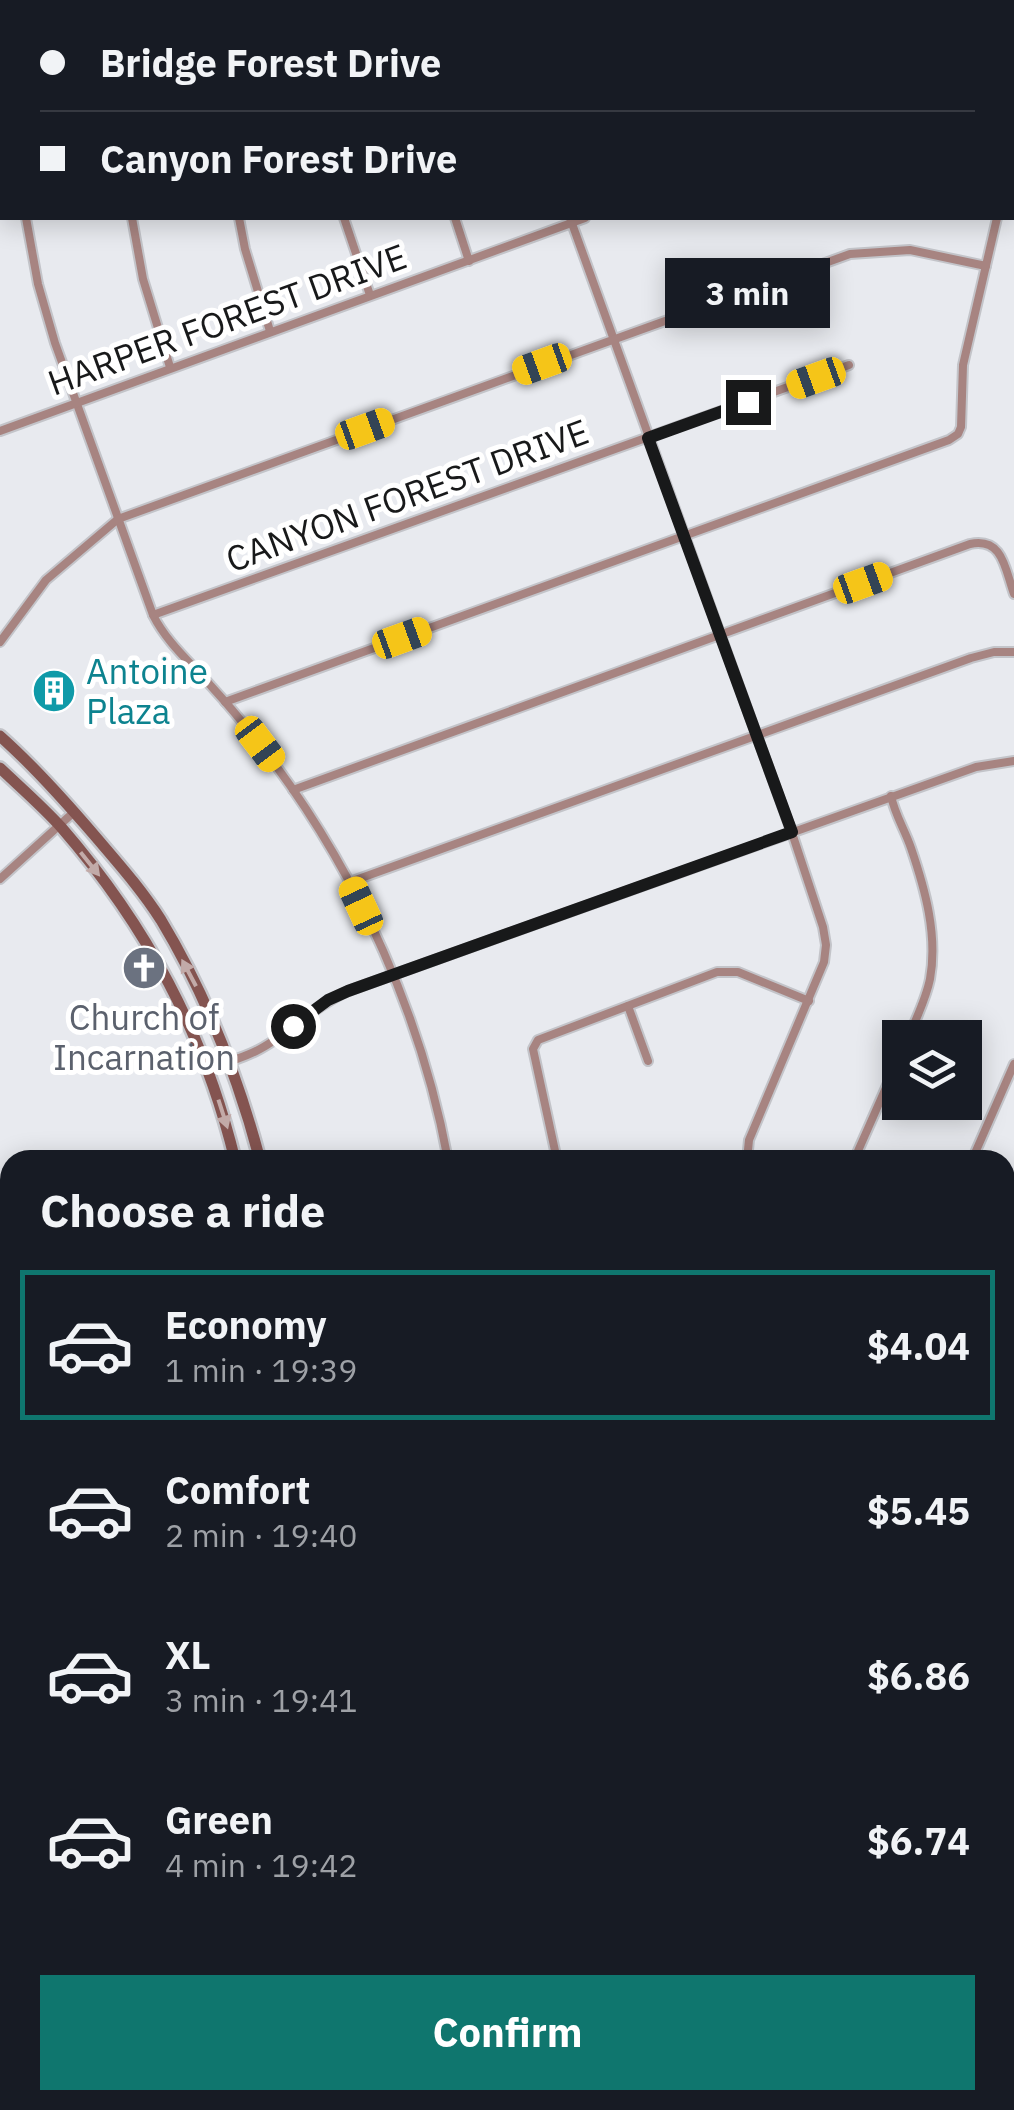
<!DOCTYPE html>
<html lang="en">
<head>
<meta charset="utf-8">
<style>
	:root { --surface:#171b24; --page:#242831; --text:#f1f3f6; --muted:#9ea1a6; --line:#363941; --accent:#0f766e }
	body { margin:0; font-family:"IBM Plex Sans",sans-serif; background:var(--page); color:var(--text); height:100vh; display:flex; flex-direction:column; font-size:38px; white-space:nowrap }
	* { box-sizing:border-box; margin:0 }
	p { font-size:32px; color:var(--muted) }
	.icon { flex:none; width:55px; height:55px; fill:none; stroke:currentColor; stroke-width:2; stroke-linecap:round; stroke-linejoin:round }
	.map { position:relative; flex:1; overflow:hidden }
	.details { position:absolute; left:0px; top:1150px; width:1015px; height:960px; display:flex; flex-direction:column; background:var(--surface); border-radius:30px 30px 0 0; box-shadow:0 5px 25px #0003 }
	.details>* { flex:none }
	.hud { position:absolute; left:0px; top:0px; width:1015px; height:220px; box-shadow:0 5px 25px #0003; display:grid; align-content:center; height:220px; padding:0 40px; background:var(--surface) }
	.buttons { position:absolute; left:882px; top:1020px; display:grid; gap:20px }
	.buttons a { display:grid; place-items:center; width:100px; height:100px; border-radius:0px; background:var(--surface); box-shadow:0 5px 25px #0003; font-size:50px }
	.end { position:absolute; width:45px; height:45px; margin:-22px; border:12px solid #18191a; background:#fff; box-shadow:0 0 0 5px #fff }
	.from { border-radius:50% }
	.bubble { position:absolute; height:70px; border-radius:0px; background:var(--surface); box-shadow:0 5px 25px #0003; font-size:32px; font-weight:700; line-height:70px; text-align:center }
	.car { position:absolute; width:30px; height:60px; margin:-30px -15px; border-radius:12px; box-shadow:0 0 8px 2px #0007; background:linear-gradient(#f5c518 24%,#345 0 40%,#f5c518 0 76%,#345 0 86%,#f5c518 0) }
	.hud b { display:flex; align-items:center; gap:35px; height:95px; font-size:38px }
	.hud b+b { border-top:2px solid var(--line) }
	.hud i { width:25px; height:25px; background:var(--text) }
	ul { padding:0; list-style:none }
	li { display:flex; align-items:center; gap:30px; height:150px; margin:0 20px 15px; padding:0 20px; border:5px solid transparent; border-radius:0px }
	li div { flex:1 }
	li b { display:block; font-size:38px }
	li em { font-style:normal; font-weight:700 }
	li.on { border-color:var(--accent) }
	li>.icon { width:90px; height:90px; stroke-width:1.5 }
	h2 { padding:0 40px; font-size:45px; line-height:120px }
	.primary-button { display:flex; gap:20px; margin-top:auto; padding:20px 40px }
	.primary-button a { flex:1; height:115px; border-radius:0px; background:var(--accent); color:#fff; font-size:40px; font-weight:700; line-height:115px; text-align:center }
	.map>svg:first-child { display:block }
	.education { fill:#f3d8dc }
	.green { fill:#c9d3f7 }
	.lines { fill:none; stroke-linecap:round; stroke-linejoin:round }
	.stream { stroke:#64cbd3; stroke-width:2.5 }
	.river { stroke:#64cbd3; stroke-width:15 }
	.minor-casing { stroke:#c3c4c9; stroke-width:12 }
	.tertiary-casing { stroke:#c3c4c9; stroke-width:15 }
	.secondary-casing { stroke:#c3c4c9; stroke-width:16 }
	.minor { stroke:#a78481; stroke-width:8 }
	.tertiary { stroke:#a78481; stroke-width:10 }
	.secondary { stroke:#845450; stroke-width:11 }
	.oneway { fill:#c2aaa8 }
	.route { stroke:#18191a; stroke-width:12 }
	.labels { text-anchor:middle; dominant-baseline:central; stroke-width:10; stroke-linejoin:round; paint-order:stroke }
	.street-label { font-size:35px; fill:#18191a; stroke:#fff }
	.culture-label { font-size:35px; fill:#0d838f; stroke:#fff; text-anchor:start }
	.worship-label { font-size:35px; fill:#5b616d; stroke:#fff }
</style>
</head>
<body>
<div class="map">
<svg width="1014" height="2110" viewBox="0 0 1014 2110">
	<rect width="100%" height="100%" fill="#e8eaef"/>
	<rect class="education" x="1005" y="1587" width="9" height="263"/>
	<g class="green">
		<path d="M10 1584V1683H0V1585Z"/>
		<path d="M10 1801V1913L0 1918V1804Z"/>
		<path d="M20 2100H212V2110H21Z"/>
		<path d="M354 2100H455V2110H355Z"/>
	</g>
	<g class="lines">
		<path class="stream" d="M1005 1350 1014 1345"/>
		<g class="river">
			<path d="M999 0 1001 2"/>
			<path d="M1005 1280 1014 1258"/>
			<path d="M1005 1448 1014 1478"/>
			<path d="M1005 1926 1014 1907"/>
			<path d="M931 2100 933 2110"/>
		</g>
		<g class="minor-casing">
			<g id="minor">
				<path d="M8 0V2"/>
				<path d="M327 0V2"/>
				<path d="M433 0V2"/>
				<path d="M644 0V2"/>
				<path d="M115 2V0"/>
				<path d="M222 2V0"/>
				<path d="M0 169 2 168"/>
				<path d="M26 218 38 284 55 343 153 615C167 643 191 663 211 686 234 711 254 736 274 763 360 879 422 1018 448 1160"/>
				<path d="M132 218 143 279 170 367"/>
				<path d="M239 218 245 249 270 331"/>
				<path d="M344 218 370 295"/>
				<path d="M455 218 469 261"/>
				<path d="M570 218 792 833 823 927 826 945 824 962 749 1140 747 1160"/>
				<path d="M0 431 585 218"/>
				<path d="M153 615 849 365"/>
				<path d="M0 642 46 580 118 519 850 254 910 250 986 266"/>
				<path d="M225 702 949 440 958 434 961 427 963 365 997 218"/>
				<path d="M293 790 970 544C1003 537 1005 569 1014 594"/>
				<path d="M891 796C895 815 905 830 911 848 925 889 938 935 930 979 926 999 916 1019 908 1038"/>
				<path d="M0 879 74 812"/>
				<path d="M350 882 971 658 994 652H1014"/>
				<path d="M628 1006 648 1061"/>
				<path d="M207 1068C225 1063 244 1058 260 1049 291 1032 315 1006 348 991L976 767 1014 761"/>
				<path d="M557 1160 533 1049 538 1040 717 972H738L809 1001"/>
				<path d="M854 1160 900 1056"/>
				<path d="M972 1160 1014 1064"/>
				<path d="M0 1521H10"/>
				<path d="M0 1744 10 1741"/>
				<path d="M0 1986 10 1981"/>
				<path d="M1005 2008 1014 1993"/>
				<path d="M1003 2100 1007 2110"/>
			</g>
		</g>
		<g class="tertiary-casing">
			<g id="tertiary">
				<path d="M0 1365 10 1368"/>
				<path d="M0 1382 10 1388"/>
			</g>
		</g>
		<g class="secondary-casing">
			<g id="secondary">
				<path d="M892 2 920 0"/>
				<path d="M1012 14H1014"/>
				<path d="M0 65H2"/>
				<path d="M0 86H2"/>
				<path d="M0 736C35 767 65 801 95 836 118 863 142 890 161 920 205 993 238 1077 260 1160"/>
				<path d="M0 768C20 787 42 806 61 827 147 926 204 1033 235 1160"/>
				<path d="M1005 1550H1014"/>
				<path d="M1005 1573H1014"/>
				<path d="M272 2100V2110"/>
				<path d="M292 2100V2110"/>
			</g>
		</g>
		<use href="#minor" class="minor"/>
		<use href="#tertiary" class="tertiary"/>
		<use href="#secondary" class="secondary"/>
	</g>
	<defs><path id="oneway-solid" d="M-6-.8H1V-3.2L6.5 0L1 3.2V.8H-6Z" transform="scale(2.5)"/></defs>
	<g class="oneway">
		<use href="#oneway-solid" transform="translate(90 864) rotate(51)"/>
		<use href="#oneway-solid" transform="translate(189 973) rotate(-118)"/>
		<use href="#oneway-solid" transform="translate(223 1114) rotate(72)"/>
	</g>
	<g class="lines">
		<path class="route" d="M293 1026 328 1000 348 991 792 832 648 438 748 402"/>
	</g>
	<defs>
		<g id="building-disc" transform="scale(2.25)"><circle r="9.5" fill="#0f9aa8" stroke="#fff"/><path d="M-4-6H4V6H1V3H-1V6H-4ZM-2.5-4.3h1.7v1.8h-1.7ZM.8-4.3h1.7v1.8H.8ZM-2.5-1h1.7V.8h-1.7ZM.8-1h1.7V.8H.8Z" fill="#fff"/></g>
		<g id="church-disc" transform="scale(2.25)"><circle r="9.5" fill="#6b7280" stroke="#fff"/><path d="M-1.2-6h2.4v3.5h3.3v2.4h-3.3V6h-2.4V-.1h-3.3v-2.4h3.3Z" fill="#fff"/></g>
	</defs>
	<g fill-rule="evenodd">
		<use href="#building-disc" x="54" y="691"/>
		<use href="#church-disc" x="144" y="968"/>
	</g>
	<g class="labels">
		<g class="street-label">
			<text transform="translate(227 319) rotate(-20)">HARPER FOREST DRIVE</text>
			<text transform="translate(407 495) rotate(-20)">CANYON FOREST DRIVE</text>
		</g>
		<g class="culture-label">
			<text x="86" y="671">Antoine<tspan x="86" dy="40">Plaza</tspan></text>
		</g>
		<g class="worship-label">
			<text x="144" y="1017">Church of<tspan x="144" dy="40">Incarnation</tspan></text>
		</g>
	</g>
</svg>
<div class="buttons">
<a><svg class="icon" aria-label="layers" viewBox="0 0 24 24"><path d="M12 4l9 5-9 5-9-5zM3 14l9 5 9-5"/></svg></a>
</div>
<i class="end from" style="left:293px;top:1026px"></i>
<i class="end" style="left:748px;top:402px"></i>
<div class="bubble" style="left:665px;top:258px;width:165px">3 min</div>
<i class="car" style="left:542px;top:364px;rotate:250deg"></i>
<i class="car" style="left:816px;top:378px;rotate:250deg"></i>
<i class="car" style="left:365px;top:429px;rotate:70deg"></i>
<i class="car" style="left:863px;top:583px;rotate:70deg"></i>
<i class="car" style="left:402px;top:638px;rotate:70deg"></i>
<i class="car" style="left:260px;top:744px;rotate:143deg"></i>
<i class="car" style="left:361px;top:906px;rotate:335deg"></i>
<div class="hud">
<b><i class="from"></i>Bridge Forest Drive</b>
<b><i></i>Canyon Forest Drive</b>
</div>
<section class="details">
<h2>Choose a ride</h2>
<ul>
<li class="on"><svg class="icon" aria-label="car" viewBox="0 0 24 24"><path d="M5 17H2v-5l4-1 3-4h7l3 4 3 1v5h-3M9 17h6M6 11h13"/><circle cx="7" cy="17" r="2"/><circle cx="17" cy="17" r="2"/></svg><div><b>Economy</b><p>1 min · 19:39</p></div><em>$4.04</em></li>
<li><svg class="icon" aria-label="car" viewBox="0 0 24 24"><path d="M5 17H2v-5l4-1 3-4h7l3 4 3 1v5h-3M9 17h6M6 11h13"/><circle cx="7" cy="17" r="2"/><circle cx="17" cy="17" r="2"/></svg><div><b>Comfort</b><p>2 min · 19:40</p></div><em>$5.45</em></li>
<li><svg class="icon" aria-label="car" viewBox="0 0 24 24"><path d="M5 17H2v-5l4-1 3-4h7l3 4 3 1v5h-3M9 17h6M6 11h13"/><circle cx="7" cy="17" r="2"/><circle cx="17" cy="17" r="2"/></svg><div><b>XL</b><p>3 min · 19:41</p></div><em>$6.86</em></li>
<li><svg class="icon" aria-label="car" viewBox="0 0 24 24"><path d="M5 17H2v-5l4-1 3-4h7l3 4 3 1v5h-3M9 17h6M6 11h13"/><circle cx="7" cy="17" r="2"/><circle cx="17" cy="17" r="2"/></svg><div><b>Green</b><p>4 min · 19:42</p></div><em>$6.74</em></li>
</ul>
<div class="primary-button"><a>Confirm</a></div>
</section>
</div>
</body>
</html>
